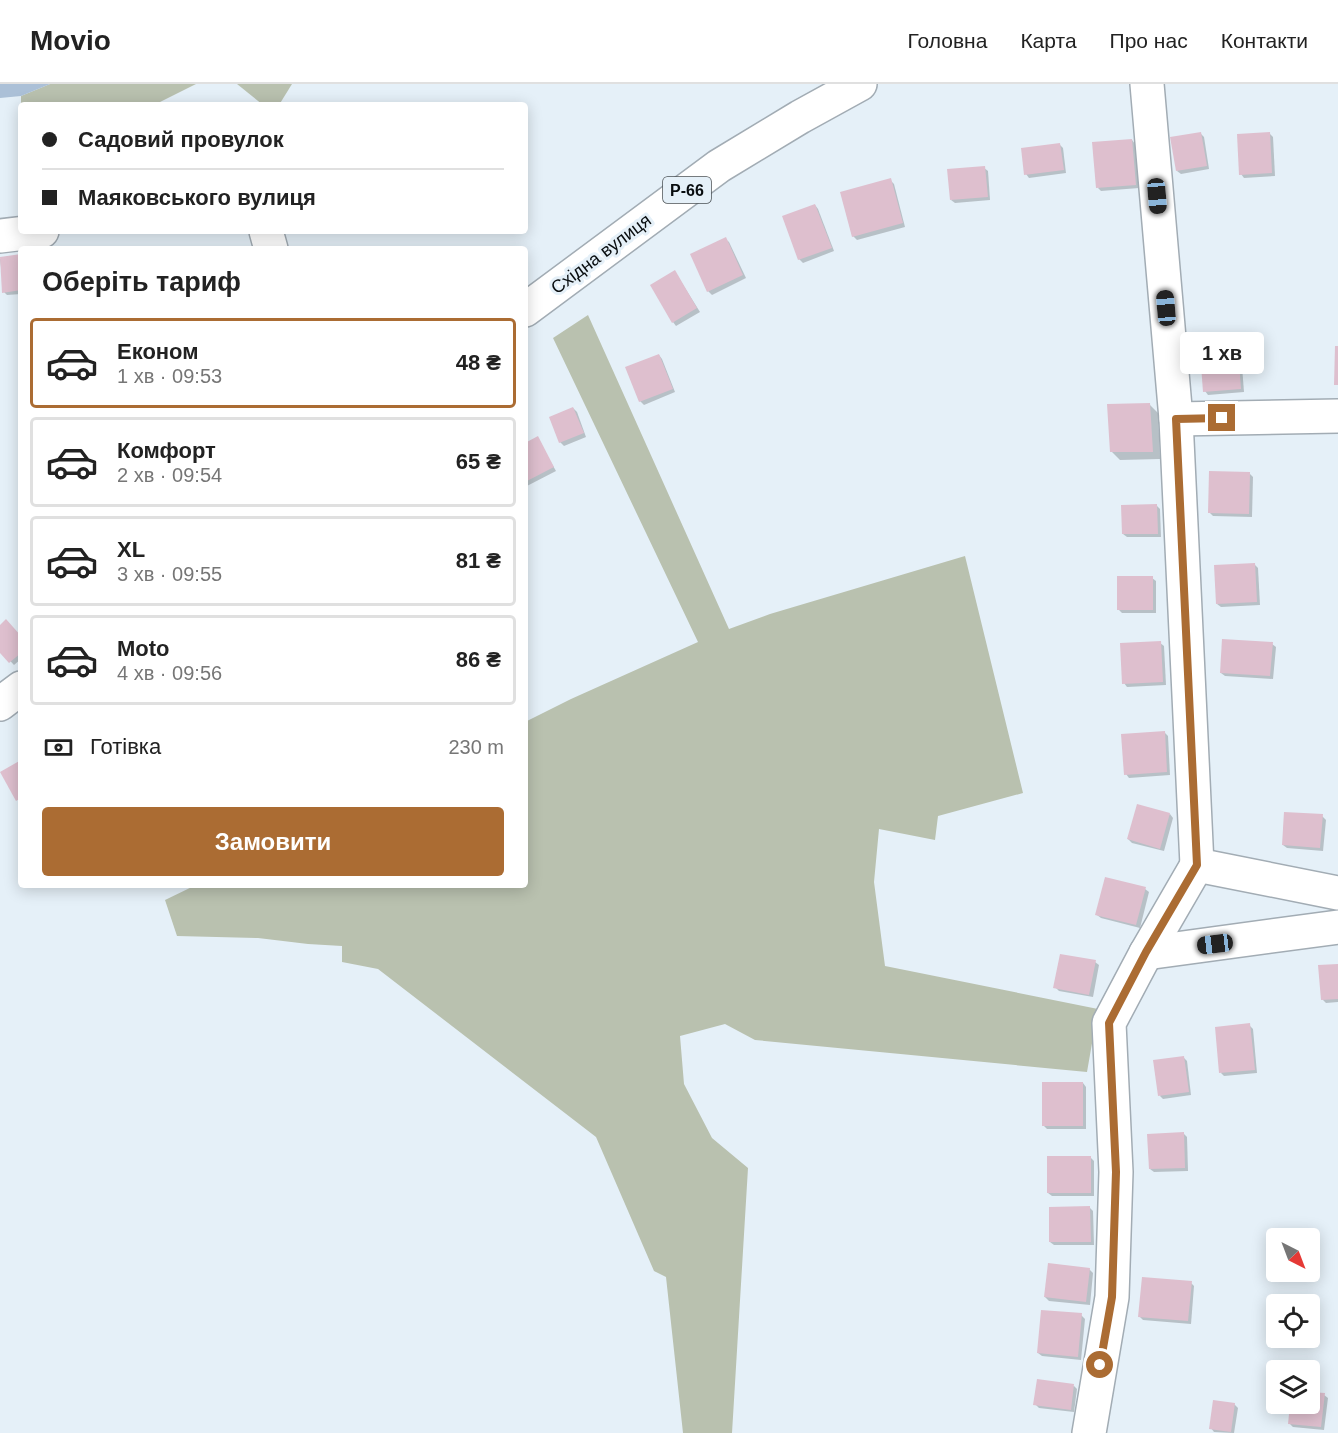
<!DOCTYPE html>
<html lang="uk">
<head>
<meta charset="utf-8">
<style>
	:root { --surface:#fff; --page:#f6f6f6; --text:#222; --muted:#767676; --line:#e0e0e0; --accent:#ab6c33 }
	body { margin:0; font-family:Arial,sans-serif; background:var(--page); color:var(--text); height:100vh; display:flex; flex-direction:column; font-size:22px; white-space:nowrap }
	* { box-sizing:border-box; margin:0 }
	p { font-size:20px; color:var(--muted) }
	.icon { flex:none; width:33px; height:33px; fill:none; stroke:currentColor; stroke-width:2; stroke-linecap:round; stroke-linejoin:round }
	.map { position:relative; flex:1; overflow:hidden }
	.side { position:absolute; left:18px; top:162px; width:510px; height:642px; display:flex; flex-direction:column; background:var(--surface); border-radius:6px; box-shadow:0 3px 15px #0003 }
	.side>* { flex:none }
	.banner { position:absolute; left:18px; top:18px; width:510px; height:132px; border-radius:6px; box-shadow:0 3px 15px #0003; display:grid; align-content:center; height:132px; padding:0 24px; background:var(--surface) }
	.needle { width:39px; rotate:138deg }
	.buttons { position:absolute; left:1266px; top:1144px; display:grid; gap:12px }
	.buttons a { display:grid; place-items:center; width:54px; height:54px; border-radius:6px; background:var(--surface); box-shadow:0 3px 15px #0003; font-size:30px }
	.end { position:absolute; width:27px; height:27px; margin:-14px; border:8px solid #ab6c33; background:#fff; box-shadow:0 0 0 3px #fff }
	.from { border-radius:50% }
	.bubble { position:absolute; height:42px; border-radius:6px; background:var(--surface); box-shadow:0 3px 15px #0003; font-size:20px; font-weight:800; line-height:42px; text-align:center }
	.car { position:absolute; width:18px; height:36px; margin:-18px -9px; border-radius:8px; box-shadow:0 0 4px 2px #0007; background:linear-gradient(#222 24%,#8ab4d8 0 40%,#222 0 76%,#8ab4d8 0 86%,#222 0) }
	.banner b { display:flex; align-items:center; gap:21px; height:57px; font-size:22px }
	.banner b+b { border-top:2px solid var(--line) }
	.banner i { width:15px; height:15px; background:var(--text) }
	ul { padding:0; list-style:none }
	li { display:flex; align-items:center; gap:18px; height:90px; margin:0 12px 9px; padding:0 12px; border:3px solid var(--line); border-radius:6px }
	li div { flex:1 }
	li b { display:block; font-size:22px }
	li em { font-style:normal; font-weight:800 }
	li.current { border-color:var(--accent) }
	li>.icon { width:54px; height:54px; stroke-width:1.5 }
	h2 { padding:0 24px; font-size:27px; line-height:72px }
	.pay { display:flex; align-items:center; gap:15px; height:66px; padding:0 24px; font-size:22px }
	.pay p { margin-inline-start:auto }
	.primary-button { display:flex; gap:12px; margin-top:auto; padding:12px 24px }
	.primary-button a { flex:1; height:69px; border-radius:6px; background:var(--accent); color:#fff; font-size:24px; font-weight:800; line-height:69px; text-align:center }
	header { display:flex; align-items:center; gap:36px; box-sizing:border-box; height:84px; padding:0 30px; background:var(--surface); border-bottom:2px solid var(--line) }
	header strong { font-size:28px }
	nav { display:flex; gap:33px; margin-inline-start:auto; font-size:21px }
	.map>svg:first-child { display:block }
	.green { fill:#b9c1af }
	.water { fill:#abc0d7 }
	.shadow { fill:#0003 }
	.building { fill:#debfce }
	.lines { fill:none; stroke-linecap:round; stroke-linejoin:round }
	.street-casing { stroke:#a2acb4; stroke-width:36 }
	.primary-casing { stroke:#a2acb4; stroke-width:36 }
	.street { stroke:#fff; stroke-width:33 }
	.primary { stroke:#fff; stroke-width:33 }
	.route { stroke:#ab6c33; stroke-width:8 }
	.labels { text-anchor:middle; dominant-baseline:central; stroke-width:6; stroke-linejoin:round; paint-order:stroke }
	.shield { fill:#e5f0f8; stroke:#4a5054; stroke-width:1.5 }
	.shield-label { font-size:16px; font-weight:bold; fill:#080c0e }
	.street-label { font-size:18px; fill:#080c0e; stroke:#e5f0f8 }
</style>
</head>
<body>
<header>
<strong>Movio</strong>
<nav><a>Головна</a><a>Карта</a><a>Про нас</a><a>Контакти</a></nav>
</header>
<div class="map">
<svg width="1338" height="1349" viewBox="0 0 1338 1349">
	<rect width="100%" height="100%" fill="#e5f0f8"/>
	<g class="green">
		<path d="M50 0H196L154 21H21V12Z"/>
		<path d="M237 0H292L279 21H263Z"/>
		<path d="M588 231 729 545 770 530 965 472 1023 709 938 732 935 756 879 745 874 798 885 882 1098 925 1087 988 755 956 725 940 680 952 684 1000 712 1054 748 1084 732 1349H683L666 1193 654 1187 596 1053 378 885 342 878V862L308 860 258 854 177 852 165 816 196 801H525V638L571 615 698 558 553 254Z"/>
	</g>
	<path class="water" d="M0 0H50L21 12 0 14Z"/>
	<g class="shadow">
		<path d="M1200 49 1204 53 1209 85 1181 90 1177 87Z"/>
		<path d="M1269 49 1273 53 1275 92 1244 94 1241 90Z"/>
		<path d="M1132 56 1135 60 1139 104 1101 107 1098 104Z"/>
		<path d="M1060 61 1063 64 1066 89 1029 94 1026 90Z"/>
		<path d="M984 84 988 87 990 116 955 119 951 116Z"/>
		<path d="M890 96 894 100 905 143 857 156 853 152Z"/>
		<path d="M815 121 818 125 834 167 803 179 799 175Z"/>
		<path d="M725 155 729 158 746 194 712 211 708 207Z"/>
		<path d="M21 172V210L7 211 4 208 0 175Z"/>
		<path d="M675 188 700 228 676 242 673 238Z"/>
		<path d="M1237 266 1241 269 1244 308 1208 311 1205 307Z"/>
		<path d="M659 271 662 275 675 308 644 321 640 317Z"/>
		<path d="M1150 321 1158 329 1160 375 1120 376 1112 368Z"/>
		<path d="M573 324 577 328 586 353 564 362 560 358Z"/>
		<path d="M537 354 556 387 525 403V361Z"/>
		<path d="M1250 390 1253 393 1252 433 1213 432 1209 428Z"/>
		<path d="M1156 421 1160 425 1161 453H1127L1123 450Z"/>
		<path d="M1255 481 1258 484 1260 521 1221 523 1217 520Z"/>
		<path d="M1152 494 1156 497V529H1122L1119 526Z"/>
		<path d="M0 543 21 554V575L14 581 0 566Z"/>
		<path d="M1160 559 1164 562 1166 601 1127 603 1124 599Z"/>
		<path d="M1272 560 1276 563 1273 595 1225 592 1221 589Z"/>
		<path d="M1164 648 1168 652 1170 691 1129 694 1126 690Z"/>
		<path d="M1170 730 1173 734 1164 767 1132 759 1128 755Z"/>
		<path d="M1322 732 1326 736 1323 767 1287 764 1283 761Z"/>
		<path d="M1145 805 1149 808 1140 844 1101 834 1097 831Z"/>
		<path d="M1095 878 1099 881 1093 913 1059 907 1055 903Z"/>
		<path d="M1338 881V918L1326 919 1322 915Z"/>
		<path d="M1249 941 1253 945 1257 989 1224 992 1221 989Z"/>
		<path d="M1183 973 1187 977 1191 1011 1163 1015 1160 1012Z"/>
		<path d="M1083 999 1086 1003V1045H1047L1043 1041Z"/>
		<path d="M1183 1049 1187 1053 1188 1087 1154 1088 1150 1085Z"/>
		<path d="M1090 1073 1094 1077V1112H1052L1048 1109Z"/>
		<path d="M1090 1124 1093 1127 1094 1161H1054L1050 1158Z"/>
		<path d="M1089 1185 1093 1189 1090 1221 1049 1217 1045 1213Z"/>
		<path d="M1191 1199 1194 1202 1191 1240 1143 1236 1140 1233Z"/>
		<path d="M1081 1231 1085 1235 1081 1276 1042 1272 1038 1269Z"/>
		<path d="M1074 1302 1077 1305 1074 1328 1039 1324 1035 1320Z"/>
		<path d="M1310 1309 1324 1311 1328 1314 1324 1346 1293 1343 1290 1340 1292 1320H1310Z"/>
		<path d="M1234 1320 1238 1324 1234 1349 1214 1348 1211 1344Z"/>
	</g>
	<g class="building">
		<path d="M1201 48 1207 82 1176 87 1170 53Z"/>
		<path d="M1270 48 1272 89 1239 91 1237 50Z"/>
		<path d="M1132 55 1136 101 1096 104 1092 58Z"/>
		<path d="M1060 59 1064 86 1024 91 1021 64Z"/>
		<path d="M985 82 988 113 950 116 947 85Z"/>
		<path d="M891 94 903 139 852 153 840 108Z"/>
		<path d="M815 120 832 164 798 176 782 132Z"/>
		<path d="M726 153 743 191 707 208 690 170Z"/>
		<path d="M21 170V206L2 209 0 173Z"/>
		<path d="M675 186 697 224 672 239 650 201Z"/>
		<path d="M1335 262H1338V301H1334Z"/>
		<path d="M1238 264 1241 305 1203 308 1200 267Z"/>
		<path d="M659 270 673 305 639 318 625 283Z"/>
		<path d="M1150 319 1153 368H1110L1107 320Z"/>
		<path d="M573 323 584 349 559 359 549 333Z"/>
		<path d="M538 352 554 383 525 398V359Z"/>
		<path d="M1209 387 1250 388 1249 430 1208 429Z"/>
		<path d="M1157 420 1158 450H1122L1121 421Z"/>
		<path d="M1255 479 1257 518 1216 520 1214 481Z"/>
		<rect x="1117" y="492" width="36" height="34"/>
		<path d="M6 535 21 552V569L9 579 0 569V541Z"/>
		<path d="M1222 555 1273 558 1270 592 1220 589Z"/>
		<path d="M1161 557 1163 598 1122 600 1120 559Z"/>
		<path d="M1165 647 1167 688 1124 691 1121 650Z"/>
		<path d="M21 676V714L16 717 0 688Z"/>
		<path d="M1137 720 1170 729 1160 765 1127 755Z"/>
		<path d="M1284 728 1323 730 1320 764 1282 761Z"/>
		<path d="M1105 793 1146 803 1136 841 1095 831Z"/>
		<path d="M1060 870 1096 876 1089 911 1053 904Z"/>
		<path d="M1338 880V915L1321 916 1318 881Z"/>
		<path d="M1250 939 1255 986 1219 989 1215 943Z"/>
		<path d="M1184 972 1189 1008 1158 1012 1153 976Z"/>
		<rect x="1042" y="998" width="41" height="44"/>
		<path d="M1184 1048 1185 1084 1149 1085 1147 1050Z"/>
		<rect x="1047" y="1072" width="44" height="37"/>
		<path d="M1090 1122 1091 1158H1049V1123Z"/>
		<path d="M1048 1179 1090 1184 1086 1218 1044 1213Z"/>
		<path d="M1142 1193 1192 1197 1188 1237 1138 1233Z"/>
		<path d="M1041 1226 1082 1229 1078 1273 1037 1269Z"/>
		<path d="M1037 1295 1074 1300 1071 1326 1033 1321Z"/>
		<path d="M1310 1308 1325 1309 1321 1343 1288 1340 1290 1320H1310Z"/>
		<path d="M1213 1316 1235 1319 1231 1348 1209 1345Z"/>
	</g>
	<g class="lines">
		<g class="street-casing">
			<g id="street">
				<path d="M1147 0 1176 335 1197 781"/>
				<path d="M266 147 271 165"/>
				<path d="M0 152 42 147"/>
				<path d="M1176 335 1338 332"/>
				<path d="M1197 781 1338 809"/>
				<path d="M1146 869 1338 843"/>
				<path d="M1089 1349 1112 1213 1116 1088 1109 939 1146 869 1197 781"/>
			</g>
		</g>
		<g class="primary-casing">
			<g id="primary">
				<path d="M525 226 719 82 800 33 860 0"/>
				<path d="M0 620 21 604"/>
			</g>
		</g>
		<use href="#street" class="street"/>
		<use href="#primary" class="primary"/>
	</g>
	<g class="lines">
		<path class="route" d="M1100 1281 1112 1213 1116 1088 1109 939 1146 868 1197 781 1176 335 1222 334"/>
	</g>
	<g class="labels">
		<rect class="shield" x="663" y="93" width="48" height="26" rx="4.5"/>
		<g class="shield-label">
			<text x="687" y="106">Р-66</text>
		</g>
		<g class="street-label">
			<text transform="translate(601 170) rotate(-37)">Східна вулиця</text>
		</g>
	</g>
</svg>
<div class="buttons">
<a><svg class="needle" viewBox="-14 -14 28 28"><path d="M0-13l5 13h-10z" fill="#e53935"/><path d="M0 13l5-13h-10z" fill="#767676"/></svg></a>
<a><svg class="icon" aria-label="locate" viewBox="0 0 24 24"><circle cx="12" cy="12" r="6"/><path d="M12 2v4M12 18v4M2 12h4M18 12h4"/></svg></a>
<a><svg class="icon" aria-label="layers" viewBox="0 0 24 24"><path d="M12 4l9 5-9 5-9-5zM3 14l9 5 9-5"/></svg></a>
</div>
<i class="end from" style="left:1100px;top:1281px"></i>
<i class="end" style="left:1222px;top:334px"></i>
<div class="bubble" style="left:1180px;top:248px;width:84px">1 хв</div>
<i class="car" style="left:1157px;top:112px;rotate:175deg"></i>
<i class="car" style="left:1166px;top:224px;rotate:355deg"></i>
<i class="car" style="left:1215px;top:860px;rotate:263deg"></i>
<div class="banner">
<b><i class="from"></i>Садовий провулок</b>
<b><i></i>Маяковського вулиця</b>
</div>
<section class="side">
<h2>Оберіть тариф</h2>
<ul>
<li class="current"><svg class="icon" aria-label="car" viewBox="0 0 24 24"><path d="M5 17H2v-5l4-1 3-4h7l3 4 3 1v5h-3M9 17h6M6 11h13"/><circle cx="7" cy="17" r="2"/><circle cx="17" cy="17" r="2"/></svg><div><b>Економ</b><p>1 хв · 09:53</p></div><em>48 ₴</em></li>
<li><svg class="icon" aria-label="car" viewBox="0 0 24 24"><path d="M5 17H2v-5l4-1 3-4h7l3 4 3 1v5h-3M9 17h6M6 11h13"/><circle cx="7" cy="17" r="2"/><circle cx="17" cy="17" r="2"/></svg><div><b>Комфорт</b><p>2 хв · 09:54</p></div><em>65 ₴</em></li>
<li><svg class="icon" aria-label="car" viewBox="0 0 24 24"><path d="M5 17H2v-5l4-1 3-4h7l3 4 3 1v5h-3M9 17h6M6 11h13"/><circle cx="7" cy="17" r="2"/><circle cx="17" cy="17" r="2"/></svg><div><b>XL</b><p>3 хв · 09:55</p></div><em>81 ₴</em></li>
<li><svg class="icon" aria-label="car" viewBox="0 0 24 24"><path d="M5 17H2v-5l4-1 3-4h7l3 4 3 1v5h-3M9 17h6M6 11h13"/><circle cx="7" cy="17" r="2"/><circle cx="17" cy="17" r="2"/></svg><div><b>Moto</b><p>4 хв · 09:56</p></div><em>86 ₴</em></li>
</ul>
<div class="pay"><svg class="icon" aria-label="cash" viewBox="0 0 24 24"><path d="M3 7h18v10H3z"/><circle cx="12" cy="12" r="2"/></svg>Готівка<p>230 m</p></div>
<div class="primary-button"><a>Замовити</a></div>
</section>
</div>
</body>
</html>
